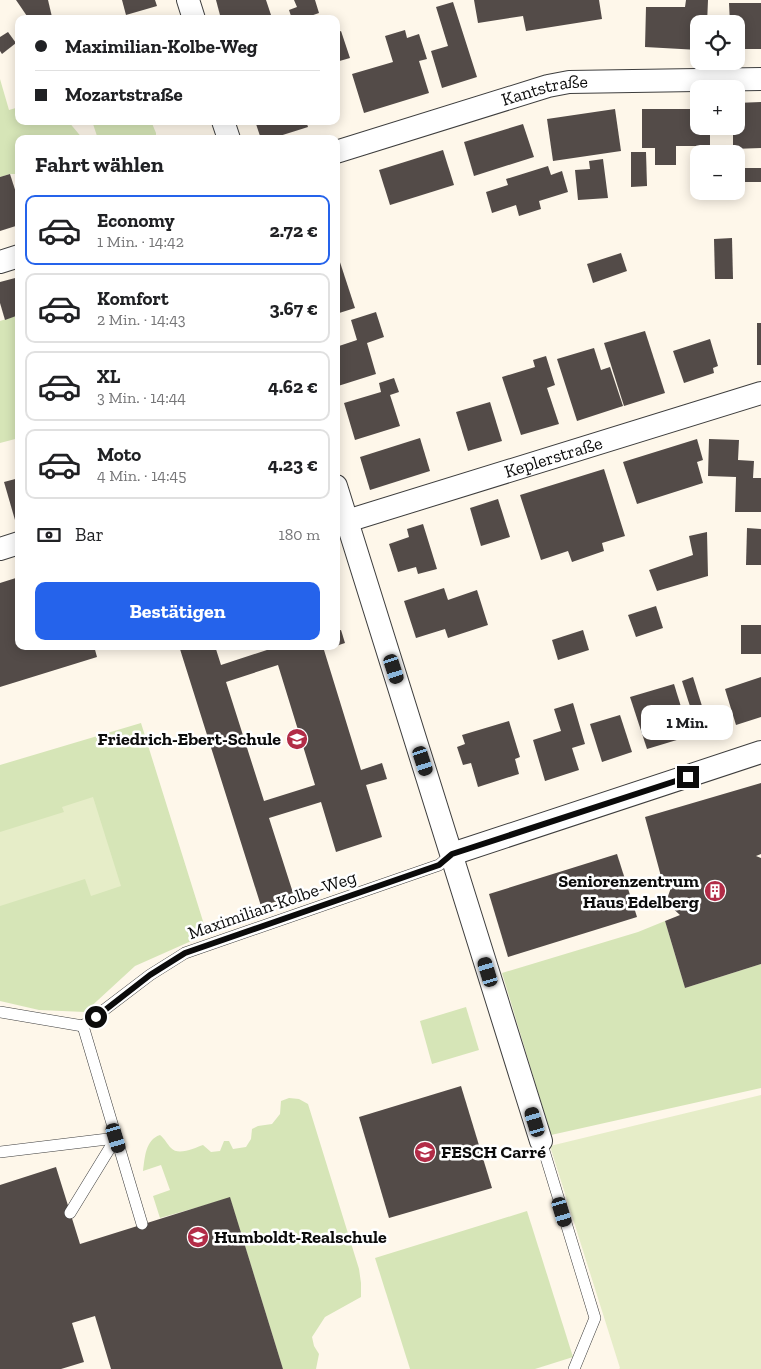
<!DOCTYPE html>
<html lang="de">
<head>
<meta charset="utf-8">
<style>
	:root { --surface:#fff; --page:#f6f6f6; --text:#202124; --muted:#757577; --line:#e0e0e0; --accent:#2563eb }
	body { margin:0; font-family:"Zilla Slab",serif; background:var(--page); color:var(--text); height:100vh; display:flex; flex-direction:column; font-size:19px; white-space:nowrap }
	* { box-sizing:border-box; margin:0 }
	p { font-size:16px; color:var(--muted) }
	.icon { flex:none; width:28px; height:28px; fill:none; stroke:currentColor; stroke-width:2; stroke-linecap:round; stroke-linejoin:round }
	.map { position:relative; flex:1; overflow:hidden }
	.details { position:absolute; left:15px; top:135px; width:325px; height:515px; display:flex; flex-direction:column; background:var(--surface); border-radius:10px; box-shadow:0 2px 12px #0003 }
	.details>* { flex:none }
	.guide { position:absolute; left:15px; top:15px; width:325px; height:110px; border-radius:10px; box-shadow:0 2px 12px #0003; display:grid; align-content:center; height:110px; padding:0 20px; background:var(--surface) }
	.fabs { position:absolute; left:690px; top:15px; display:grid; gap:10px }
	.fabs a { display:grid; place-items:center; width:55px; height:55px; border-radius:10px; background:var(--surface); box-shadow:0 2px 12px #0003; font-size:25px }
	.end { position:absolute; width:22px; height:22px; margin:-11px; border:6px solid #0b0b0b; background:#fff; box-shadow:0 0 0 2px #fff }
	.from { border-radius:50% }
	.bubble { position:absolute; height:35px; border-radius:10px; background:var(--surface); box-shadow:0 2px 12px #0003; font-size:16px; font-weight:700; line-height:35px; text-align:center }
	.car { position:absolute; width:15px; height:30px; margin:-15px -8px; border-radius:6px; box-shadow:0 0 4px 1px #0007; background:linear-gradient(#222 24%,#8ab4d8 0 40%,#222 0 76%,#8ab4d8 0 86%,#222 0) }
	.guide b { display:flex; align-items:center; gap:18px; height:48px; font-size:19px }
	.guide b+b { border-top:1px solid var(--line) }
	.guide i { width:12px; height:12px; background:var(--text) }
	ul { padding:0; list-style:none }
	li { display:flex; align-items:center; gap:15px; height:70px; margin:0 10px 8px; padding:0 10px; border:2px solid var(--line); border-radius:10px }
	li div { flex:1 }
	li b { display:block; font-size:19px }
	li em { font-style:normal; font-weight:700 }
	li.on { border-color:var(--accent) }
	li>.icon { width:45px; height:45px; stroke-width:1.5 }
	h2 { padding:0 20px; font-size:22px; line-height:60px }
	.pay { display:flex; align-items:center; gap:12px; height:55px; padding:0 20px; font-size:19px }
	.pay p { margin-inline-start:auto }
	.primary-button { display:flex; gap:10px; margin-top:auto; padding:10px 20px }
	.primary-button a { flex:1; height:58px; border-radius:10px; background:var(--accent); color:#fff; font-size:20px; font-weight:700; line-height:58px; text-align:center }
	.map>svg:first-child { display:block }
	.green { fill:#d6e5b7 }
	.pitch { fill:#e6edc8 }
	.building { fill:#534b48; fill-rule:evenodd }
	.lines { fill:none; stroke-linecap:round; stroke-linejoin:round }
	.service-casing { stroke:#3e3e3e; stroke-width:12 }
	.minor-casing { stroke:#3e3e3e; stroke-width:24 }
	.service { stroke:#fff; stroke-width:11 }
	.minor { stroke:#fff; stroke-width:22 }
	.route { stroke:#0b0b0b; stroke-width:6 }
	.labels { text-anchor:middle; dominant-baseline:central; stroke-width:5; stroke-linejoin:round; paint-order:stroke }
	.street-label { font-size:18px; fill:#0b0b0b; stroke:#fff }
	.poi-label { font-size:18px; font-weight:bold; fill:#0b0b0b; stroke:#fff; text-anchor:end }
</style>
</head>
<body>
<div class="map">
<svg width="761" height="1369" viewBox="0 0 761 1369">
	<rect width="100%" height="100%" fill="#fef7ea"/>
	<g class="green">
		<path d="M0 79 9 110 19 107V121H68L83 139H19V174H10L0 177Z"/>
		<path d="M92 121H151L156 133V139H98Z"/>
		<path d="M19 315V438L0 443V321Z"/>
		<path d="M141 723 207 934 135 966 85 1012 39 1010 0 1001V765Z"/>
		<path d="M665 921 685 988 761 964V1088L551 1135 502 973 638 932Z"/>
		<path d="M466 1007 479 1050 432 1064 420 1021Z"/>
		<path d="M289 1098 299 1099 308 1104 359 1269 361 1283V1297L325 1317 312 1337 314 1346 319 1354 316 1369H283L230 1198 160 1218 153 1196 170 1190 161 1165 143 1171C145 1158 145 1140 160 1135 165 1139 167 1144 171 1148 178 1156 195 1148 203 1145L211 1152 220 1151 224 1141H229L233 1149 246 1147 251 1139 252 1129 258 1126 272 1124 280 1114 281 1101Z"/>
		<path d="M527 1211 573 1357 535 1369H410L375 1258Z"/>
	</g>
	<g class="pitch">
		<path d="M93 797 121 886 91 896 85 879 0 906V832L64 812 62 807Z"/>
		<path d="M761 1095V1369H619L620 1368 550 1146Z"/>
	</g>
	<g class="building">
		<path d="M16 0H48L52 17 29 19Z"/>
		<path d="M122 0H155L157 6 126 15Z"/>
		<path d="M216 0H266L271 15 260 19H221Z"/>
		<path d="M294 0H315L319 13 302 19H292L289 10 297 7Z"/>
		<path d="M474 0H599L602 19 526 31 523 16 478 23Z"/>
		<path d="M686 0H708L707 24H699V50L645 47 646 7H685Z"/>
		<path d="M453 2 477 77 442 88 431 51 448 46 436 7Z"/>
		<path d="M729 3H761V49H736V24H730Z"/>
		<path d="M405 30 407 38 419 34 427 59 419 61 429 93 364 113 352 74 393 62 385 36Z"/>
		<path d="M341 31 350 58 336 62V33Z"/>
		<path d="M8 32 16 43 2 54 0 51V37Z"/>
		<path d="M761 102V148L733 149V126H736V103Z"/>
		<path d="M615 109 621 151 553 161 547 119Z"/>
		<path d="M642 109H699V126H710V146H676V165H655V148H642Z"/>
		<path d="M255 121H306L308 127 270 139H261Z"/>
		<path d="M523 124 534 157 474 176 464 142Z"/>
		<path d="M443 150 454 185 390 205 379 170Z"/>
		<path d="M631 152H646L647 186 631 187Z"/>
		<path d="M603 159 608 198 578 200 575 170 590 169 589 161Z"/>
		<path d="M548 166 551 175 562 171 568 192 539 201 541 209 519 216 516 205 492 213 486 192 508 185 506 179Z"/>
		<rect x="744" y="168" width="17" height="14"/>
		<path d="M10 174 19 202V225L0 231V177Z"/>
		<path d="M732 238 733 279H715L714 239Z"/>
		<path d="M336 250 355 308 336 314Z"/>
		<path d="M621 253 627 271 593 283 587 264Z"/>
		<path d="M19 277V315L5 320 0 303V282Z"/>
		<path d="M376 312 384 337 367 343 376 374 338 386 336 379V347L357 340 351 320Z"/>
		<rect x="757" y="323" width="4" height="42"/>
		<path d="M645 331 665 393 624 406 604 343Z"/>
		<path d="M710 339 718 366 713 368 714 373 684 383 673 351Z"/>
		<path d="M594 348 601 370 610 367 623 406 577 421 557 359Z"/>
		<path d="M546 356 555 385 547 388 559 424 521 435 502 377 535 367 533 360Z"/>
		<path d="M394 378 399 392 390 395 400 426 355 440 344 403 381 392 379 383Z"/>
		<path d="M490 402 502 441 468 451 456 412Z"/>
		<path d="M420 438 430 471 370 490 360 457Z"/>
		<path d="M697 439 703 460 697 462 703 483 637 504 623 462Z"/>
		<path d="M709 439 739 440 738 460 754 461 753 478H761V512H735L736 477 708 476Z"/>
		<path d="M604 469 625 536 602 543 604 551 572 562 568 551 541 560 520 495Z"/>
		<path d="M19 478V519L15 520 4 482Z"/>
		<path d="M498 499 510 537 481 546 470 508Z"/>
		<path d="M423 524 437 569 418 574 416 567 398 572 389 544 409 537 407 529Z"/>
		<path d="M747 528 761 529V565H746Z"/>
		<path d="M707 532 708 576 657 591 649 570 693 555 689 536Z"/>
		<path d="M19 577V646H94L97 657 0 687V583Z"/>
		<path d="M444 588 448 600 477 590 488 625 448 638 445 629 416 638 404 601Z"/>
		<path d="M656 606 663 628 636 637 628 615Z"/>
		<rect x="741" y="625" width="20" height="29"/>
		<path d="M341 630 345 643 336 646V631Z"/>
		<path d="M583 630 589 650 558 660 552 640Z"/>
		<path d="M179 646H215L221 665 273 648 272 646H335L324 650 361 770 382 763 387 779 366 785 382 837 336 852 321 802 269 818 294 896 261 906ZM278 665 315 785 264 801 226 682Z"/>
		<path d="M693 677 706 719 695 722 682 681Z"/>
		<path d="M761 677V717L736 725 725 689Z"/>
		<path d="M674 684 690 736 647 749 630 697Z"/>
		<path d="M573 703 585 744 572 748 579 770 545 781 533 740 561 731 554 709Z"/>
		<path d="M620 715 632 752 602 762 590 724Z"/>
		<path d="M509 721 520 757 515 759 519 774 478 787 471 763 463 765 457 747 465 744 462 735Z"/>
		<path d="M761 783V854L756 856 761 858V964L685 988 665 921 680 915 666 902 674 879 662 880 645 817Z"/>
		<path d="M617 854 637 917 508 957 489 894Z"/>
		<path d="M461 1086 492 1188 389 1218 359 1117Z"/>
		<path d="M56 1167 80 1244 230 1197 283 1369H111L95 1316 72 1323 84 1362 61 1369H0V1185Z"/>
	</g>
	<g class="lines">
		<g class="service-casing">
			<g id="service">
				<path d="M0 1012 83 1026 150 975 185 953 439 865 452 854"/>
				<path d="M83 1026 142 1224"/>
				<path d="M541 1141 595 1318 574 1369"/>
				<path d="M0 1152 116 1138"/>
				<path d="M70 1213 116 1138"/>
			</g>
		</g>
		<g class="minor-casing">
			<g id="minor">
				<path d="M188 0 194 19"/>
				<path d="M223 121 229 139"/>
				<path id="s1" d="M336 152 548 86 569 82 761 79"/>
				<path d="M0 262 19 256"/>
				<path d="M336 486 541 1141"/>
				<path id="s2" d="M347 521 761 393"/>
				<path d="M0 549 19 543"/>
				<path d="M452 854 761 752"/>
			</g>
		</g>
		<use href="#service" class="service"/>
		<use href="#minor" class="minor"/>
	</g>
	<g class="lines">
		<path class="route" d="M96 1017 150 975 185 953 439 865 452 854 688 777"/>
	</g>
	<defs>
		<g id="school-disc" transform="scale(1.125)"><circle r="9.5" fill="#b22c47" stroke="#fff"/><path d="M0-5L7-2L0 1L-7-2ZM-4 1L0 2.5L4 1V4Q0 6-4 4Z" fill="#fff"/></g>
		<g id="building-disc" transform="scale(1.125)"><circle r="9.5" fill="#b22c47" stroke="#fff"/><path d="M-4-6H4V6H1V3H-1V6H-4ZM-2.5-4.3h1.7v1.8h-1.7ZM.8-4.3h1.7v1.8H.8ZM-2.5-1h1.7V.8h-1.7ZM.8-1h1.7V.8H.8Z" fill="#fff"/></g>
	</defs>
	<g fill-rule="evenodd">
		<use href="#school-disc" x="297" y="739"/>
		<use href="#building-disc" x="715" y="891"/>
		<use href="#school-disc" x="425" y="1152"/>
		<use href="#school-disc" x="198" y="1237"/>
	</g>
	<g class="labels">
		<g class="street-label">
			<text stroke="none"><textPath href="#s1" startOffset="218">Kantstraße</textPath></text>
			<text stroke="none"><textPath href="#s2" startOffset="216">Keplerstraße</textPath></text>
			<text transform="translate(272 905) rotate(-19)">Maximilian-Kolbe-Weg</text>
		</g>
		<g class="poi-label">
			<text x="281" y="739">Friedrich-Ebert-Schule</text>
			<text x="699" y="881">Seniorenzentrum<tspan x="699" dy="21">Haus Edelberg</tspan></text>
			<text x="441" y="1152" text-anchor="start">FESCH Carré</text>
			<text x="214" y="1237" text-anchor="start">Humboldt-Realschule</text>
		</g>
	</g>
</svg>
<div class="fabs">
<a><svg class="icon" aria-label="locate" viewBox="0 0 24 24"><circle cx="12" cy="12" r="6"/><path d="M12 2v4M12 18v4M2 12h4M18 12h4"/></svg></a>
<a>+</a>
<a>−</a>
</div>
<i class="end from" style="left:96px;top:1017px"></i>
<i class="end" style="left:688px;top:777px"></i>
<div class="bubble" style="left:641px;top:705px;width:92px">1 Min.</div>
<i class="car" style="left:394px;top:669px;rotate:162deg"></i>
<i class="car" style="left:423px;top:761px;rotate:162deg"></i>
<i class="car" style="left:488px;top:972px;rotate:343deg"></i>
<i class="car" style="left:535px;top:1122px;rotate:343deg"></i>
<i class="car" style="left:116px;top:1138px;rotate:163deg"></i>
<i class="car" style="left:562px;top:1212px;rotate:163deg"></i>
<div class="guide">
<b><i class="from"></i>Maximilian-Kolbe-Weg</b>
<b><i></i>Mozartstraße</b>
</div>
<section class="details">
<h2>Fahrt wählen</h2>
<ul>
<li class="on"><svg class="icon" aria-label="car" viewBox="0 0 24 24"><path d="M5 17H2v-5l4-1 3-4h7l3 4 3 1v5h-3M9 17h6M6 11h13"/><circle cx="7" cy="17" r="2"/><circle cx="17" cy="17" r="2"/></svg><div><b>Economy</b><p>1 Min. · 14:42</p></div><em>2.72 €</em></li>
<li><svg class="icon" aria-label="car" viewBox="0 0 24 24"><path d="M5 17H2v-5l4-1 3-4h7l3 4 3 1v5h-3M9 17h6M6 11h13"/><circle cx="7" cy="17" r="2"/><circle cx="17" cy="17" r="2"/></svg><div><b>Komfort</b><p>2 Min. · 14:43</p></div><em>3.67 €</em></li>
<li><svg class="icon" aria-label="car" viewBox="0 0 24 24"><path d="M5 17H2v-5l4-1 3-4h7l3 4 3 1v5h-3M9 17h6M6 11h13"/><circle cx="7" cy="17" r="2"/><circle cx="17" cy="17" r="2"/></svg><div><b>XL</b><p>3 Min. · 14:44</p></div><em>4.62 €</em></li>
<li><svg class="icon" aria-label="car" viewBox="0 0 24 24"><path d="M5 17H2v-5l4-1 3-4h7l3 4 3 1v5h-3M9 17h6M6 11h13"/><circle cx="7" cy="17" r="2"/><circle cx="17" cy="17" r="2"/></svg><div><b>Moto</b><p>4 Min. · 14:45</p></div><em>4.23 €</em></li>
</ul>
<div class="pay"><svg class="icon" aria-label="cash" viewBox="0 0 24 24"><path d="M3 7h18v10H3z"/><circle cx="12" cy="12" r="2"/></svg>Bar<p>180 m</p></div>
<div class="primary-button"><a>Bestätigen</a></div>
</section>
</div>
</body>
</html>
